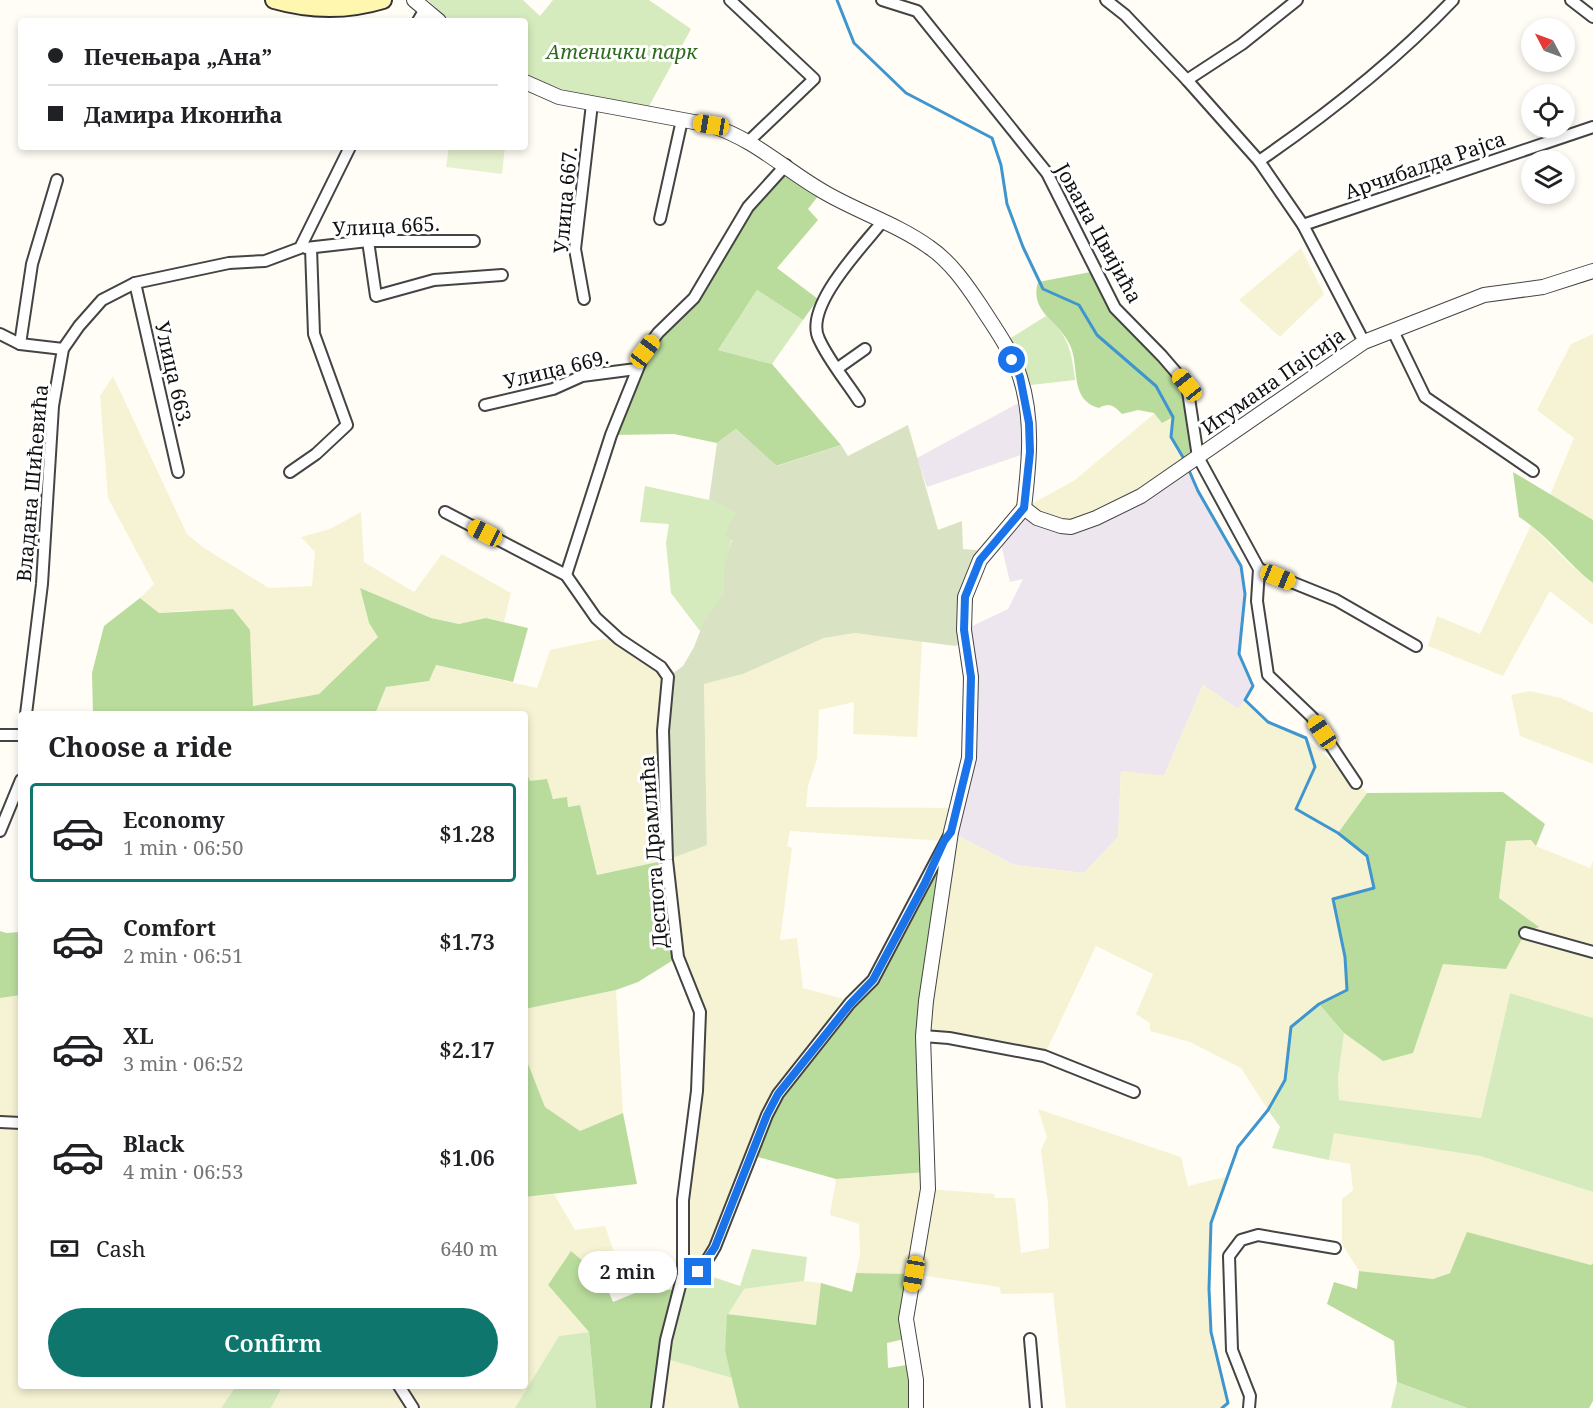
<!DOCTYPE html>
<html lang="en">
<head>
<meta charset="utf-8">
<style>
	:root { --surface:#fff; --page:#f6f6f6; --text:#202124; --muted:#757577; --line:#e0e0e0; --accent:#0f766e }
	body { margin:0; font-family:"Noto Serif",serif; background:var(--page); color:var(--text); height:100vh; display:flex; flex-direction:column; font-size:22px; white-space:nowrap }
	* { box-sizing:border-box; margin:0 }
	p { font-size:20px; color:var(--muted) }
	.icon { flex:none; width:33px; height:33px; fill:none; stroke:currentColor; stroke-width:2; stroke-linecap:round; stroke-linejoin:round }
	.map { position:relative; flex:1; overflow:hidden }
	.sheet { position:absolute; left:18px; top:711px; width:510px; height:678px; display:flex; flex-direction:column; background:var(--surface); border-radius:6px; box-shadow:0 3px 9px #0003 }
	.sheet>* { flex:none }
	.banner { position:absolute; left:18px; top:18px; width:510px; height:132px; border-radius:6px; box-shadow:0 3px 9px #0003; display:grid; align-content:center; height:132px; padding:0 30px; background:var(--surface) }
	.needle { width:39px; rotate:311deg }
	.buttons { position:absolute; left:1521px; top:18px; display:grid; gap:12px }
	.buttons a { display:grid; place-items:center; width:54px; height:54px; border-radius:50%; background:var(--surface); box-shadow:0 3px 9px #0003; font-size:30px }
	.end { position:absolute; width:27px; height:27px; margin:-14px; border:8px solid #1a73e8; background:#fff; box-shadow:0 0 0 3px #fff }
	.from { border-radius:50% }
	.bubble { position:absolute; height:42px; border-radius:21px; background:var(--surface); box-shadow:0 3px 9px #0003; font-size:20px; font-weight:600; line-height:42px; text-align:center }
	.car { position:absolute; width:18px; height:36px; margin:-18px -9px; border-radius:8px; box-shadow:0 0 4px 2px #0007; background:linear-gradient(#f5c518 24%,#345 0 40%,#f5c518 0 76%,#345 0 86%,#f5c518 0) }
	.banner b { display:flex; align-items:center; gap:21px; height:57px; font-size:22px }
	.banner b+b { border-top:2px solid var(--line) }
	.banner i { width:15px; height:15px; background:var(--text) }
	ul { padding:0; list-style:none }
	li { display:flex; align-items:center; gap:18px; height:99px; margin:0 12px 9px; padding:0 18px; border:3px solid transparent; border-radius:6px }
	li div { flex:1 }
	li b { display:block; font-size:22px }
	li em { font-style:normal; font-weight:600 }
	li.on { border-color:var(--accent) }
	li>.icon { width:54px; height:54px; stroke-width:1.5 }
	h2 { padding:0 30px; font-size:27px; line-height:72px }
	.pay { display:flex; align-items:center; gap:15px; height:66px; padding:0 30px; font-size:22px }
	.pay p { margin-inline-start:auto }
	.action { display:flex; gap:12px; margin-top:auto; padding:12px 30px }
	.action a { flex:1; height:69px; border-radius:36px; background:var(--accent); color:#fff; font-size:24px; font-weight:600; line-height:69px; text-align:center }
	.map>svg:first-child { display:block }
	.industrial { fill:#eee6ef }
	.farmland { fill:#f6f3d4 }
	.green { fill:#d5ebbd }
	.forest { fill:#b9dc9c }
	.cemetery { fill:#d9e3c4 }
	.pitch { fill:#e6f2cf }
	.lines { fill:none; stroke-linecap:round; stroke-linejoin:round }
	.stream { stroke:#3f96cf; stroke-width:3 }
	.minor-casing { stroke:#444; stroke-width:14 }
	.tertiary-casing { stroke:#444; stroke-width:16 }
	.secondary-casing { stroke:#333; stroke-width:20 }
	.minor { stroke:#fff; stroke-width:10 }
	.tertiary { stroke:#fff; stroke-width:14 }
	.secondary { stroke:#fff6b0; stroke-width:16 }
	.route { stroke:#1a73e8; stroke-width:8 }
	.labels { text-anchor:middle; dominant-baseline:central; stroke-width:6; stroke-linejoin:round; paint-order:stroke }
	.park-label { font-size:20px; font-style:italic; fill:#2f6b1f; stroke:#fff }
	.street-label { font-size:20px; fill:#111; stroke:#fff }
</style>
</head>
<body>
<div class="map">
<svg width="1593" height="1408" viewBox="0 0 1593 1408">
	<rect width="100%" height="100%" fill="#fffdf5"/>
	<g class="industrial">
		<path d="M1024 400 1030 452 927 487 917 458Z"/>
		<path d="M1186 464 1198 491 1241 566 1245 594 1239 654 1253 686 1245 700 1238 709 1203 685 1164 776 1121 772 1118 837 1084 873 1014 865 951 832 969 758 964 630 1008 609 1023 579 1010 582 999 536 1024 508Z"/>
	</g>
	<g class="farmland">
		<path d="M1301 248 1324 294 1280 337 1239 300Z"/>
		<path d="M1593 334V520L1550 495 1574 438 1537 410 1571 344Z"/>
		<path d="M113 376 187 534 204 548 269 588 312 586 315 552 301 537 330 529 361 512 364 562 414 592 442 554 511 593 504 622 486 618 459 624 431 618 360 588 369 623 379 637 319 694 252 706 250 630 189 610 159 613 140 598 154 584 108 498 100 396Z"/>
		<path d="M1154 414 1173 417 1186 464 1071 527 1024 508 1075 480Z"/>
		<path d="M1531 525 1572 566 1593 583V625L1550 591 1503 676 1428 646 1437 616 1480 634Z"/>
		<path d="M855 633 922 641 917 737 853 734 854 702 819 710 817 759 808 786 806 807 959 808 951 832 1014 865 1084 873 1118 837 1121 771 1164 776 1203 685 1238 709 1245 700 1268 722 1306 738 1367 793 1338 833 1367 856 1374 888 1335 916 1345 957 1347 990 1303 1016 1288 1038 1285 1080 1268 1110 1241 1068 1190 1042 1150 1031V1023L1136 1014 1153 974 1096 946 1044 1056 923 1036 944 841 790 831 787 846 792 848 780 940 797 938 803 988 844 999 850 1003 793 1074 705 1265 683 1274 700 1013 678 957 667 860 597 875 580 805 568 807 530 782 525 770V714H375L386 687 429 681 435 665 537 688 550 650 602 639H619L661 667 707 845 704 684 743 674 824 638Z"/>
		<path d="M1530 691 1561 698 1593 713V764L1520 736 1511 695Z"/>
		<path d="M1531 840 1536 846 1590 868 1593 861V1018L1510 993 1481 1118 1339 1100 1338 1078 1344 1033 1383 1061 1413 1053 1443 963 1506 969 1525 933 1538 927 1499 898 1506 841Z"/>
		<path d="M616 990 623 1113 581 1132 545 1107 525 1056V1009Z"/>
		<path d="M21 995V1386H236L221 1408H0V998Z"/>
		<path d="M1038 1109 1181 1157 1188 1186 1229 1176 1211 1223 1209 1289 1211 1332 1228 1403 1222 1408H1066L1053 1293 1001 1294 999 1287 914 1274 856 1273 860 1255 859 1224 830 1215 836 1179 927 1172 928 1189 994 1194 995 1198H1015L1021 1253 1049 1248 1048 1204 1041 1150 1047 1137Z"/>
		<path d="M1334 1132 1480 1156 1593 1192V1263L1591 1265 1467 1233 1451 1272 1433 1279 1359 1271 1342 1244V1199L1353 1190 1350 1164 1329 1160Z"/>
		<path d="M554 1194 575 1230 605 1226 616 1258 603 1278 571 1251 548 1285 589 1332 559 1336 516 1408H271L282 1387 279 1386H525V1197Z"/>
		<path d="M804 1281 821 1283 816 1325 727 1314 744 1289Z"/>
		<path d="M663 1358 732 1378 739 1408H657Z"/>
	</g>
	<g class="green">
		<path d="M428 0H523L540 16 553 0H649L691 29 648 108 568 91 528 77 525 76V21H450Z"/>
		<path d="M757 290 803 320 772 364 718 350Z"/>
		<path d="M1046 316C1069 337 1071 349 1075 380L1022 386 1003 343Z"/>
		<path d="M645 486 709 500 737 513 724 576V594L700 631 671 593 666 543 669 524 640 522Z"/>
		<path d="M1510 993 1593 1018V1192L1480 1156 1334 1133 1329 1160 1272 1148 1280 1127 1268 1110 1285 1080 1291 1027 1319 1004 1344 1033 1338 1078 1339 1100 1481 1118Z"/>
		<path d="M752 1249 807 1257 804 1281 744 1289 728 1314 725 1351 732 1378 663 1358 683 1274 698 1272 740 1286Z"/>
		<path d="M589 1332 596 1408H515L559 1336Z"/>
		<path d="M1397 1382 1467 1408H1391Z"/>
		<path d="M236 1386H279L282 1387 271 1408H221Z"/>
	</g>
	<g class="forest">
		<path d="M786 165 822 191 808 209 818 220 777 268 818 299 803 320 757 290 718 350 772 364 841 445 776 466 736 429 717 443 674 434 611 435 645 351 694 298 748 207Z"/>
		<path d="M1096 271 1115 308 1187 385 1198 457 1186 464 1171 437 1173 417 1162 423 1154 413 1138 410 1122 414C1114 406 1110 402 1099 408 1069 400 1080 367 1070 345 1058 320 1029 312 1038 282Z"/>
		<path d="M1513 472 1593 520V583C1567 563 1547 534 1519 517Z"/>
		<path d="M360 588 431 618 459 624 486 618 528 628 513 682 436 665 429 681 386 687 375 714H93L92 673 104 626 140 598 159 613 233 609 250 630 253 706 319 694 378 637 369 623Z"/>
		<path d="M525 770 530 781 547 779 553 799 567 797 568 807 580 805 597 875 667 860 678 957 638 982 616 990 525 1009Z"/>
		<path d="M1503 792 1545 824 1536 846 1531 840 1506 841 1499 898 1539 927 1525 933 1506 969 1443 964 1413 1053 1383 1061 1344 1033 1319 1004 1347 990 1345 957 1333 899 1374 888 1367 856 1338 833 1367 793Z"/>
		<path d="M944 841 923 1036 927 1172 836 1179 751 1155 767 1115 873 980Z"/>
		<path d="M0 931 6 933 21 932V995L0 998Z"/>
		<path d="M525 1056 545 1107 580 1131 623 1113 637 1184 525 1197Z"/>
		<path d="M1467 1232 1591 1265 1593 1263V1401L1589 1408H1467L1397 1382 1394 1341 1327 1304 1334 1282 1357 1289 1359 1271 1433 1279 1450 1273Z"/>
		<path d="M571 1251 603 1278 613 1302 635 1293 679 1289 657 1408H596L589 1332 548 1285Z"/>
		<path d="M856 1273 914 1274 909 1338 887 1343 888 1368 913 1364 916 1408H739L725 1351 727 1314 816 1325 821 1283 852 1292Z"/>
	</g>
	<path class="cemetery" d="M908 425 938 530 962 521 963 549 988 551 974 570 966 642 955 646 855 633 824 638 743 674 704 684 707 845 667 860 668 677 683 666 694 647 704 621 724 594V568L732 540 724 536 736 513 709 500 717 443 736 429 777 466 841 445 848 456Z"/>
	<path class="pitch" d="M449 147H505L502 174 446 167Z"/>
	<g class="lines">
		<g class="stream">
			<path d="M837 0 854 43 906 93 992 138 1001 165 1007 204 1023 247 1043 289 1079 305 1097 335 1156 386 1173 417 1171 437 1184 459"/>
			<path d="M1188 468 1198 491 1241 566 1245 594 1239 654 1253 686 1245 700 1268 722 1306 738 1315 767 1296 809 1338 833 1367 856 1374 888 1333 899 1345 957 1347 990 1319 1004 1291 1027 1285 1080 1268 1110 1238 1147 1211 1223 1209 1289 1211 1332 1228 1403 1222 1408"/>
		</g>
		<g class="minor-casing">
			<g id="minor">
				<path d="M730 0 814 79 749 141"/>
				<path d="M882 0 917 11 1047 173 1115 308 1162 356 1187 385 1198 457 1259 569 1257 601 1268 675 1312 717 1356 783"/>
				<path d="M1106 0 1125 15 1187 80 1259 161 1303 225 1364 342"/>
				<path d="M1571 0 1593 17"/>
				<path d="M418 21 425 9"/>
				<path d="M1187 80 1242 44 1297 0"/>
				<path d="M1259 161C1329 113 1394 62 1453 0"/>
				<path d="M660 219 682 120"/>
				<path d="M1303 225 1593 127"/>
				<path d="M368 241 376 296 434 280 502 275"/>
				<path d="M306 248 368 241H474"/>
				<path d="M135 283 178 472"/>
				<path d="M584 299 575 249 592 104"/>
				<path d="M1393 331 1425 397 1533 471"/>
				<path d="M0 334 20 344 63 349"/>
				<path d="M20 344 32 264 57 180"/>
				<path d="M838 368 865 349"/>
				<path d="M859 401C846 381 829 361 819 339 803 307 863 246 882 222"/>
				<path d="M485 405 553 389 582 376 636 369"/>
				<path d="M290 472 316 454 347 425 314 334 311 248"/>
				<path d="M445 512 566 575 596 618 619 639 661 667 668 677 663 731 667 860 678 957 700 1012 697 1091 683 1200V1274L666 1340 657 1408"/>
				<path d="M1259 569 1336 600 1416 646"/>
				<path d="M566 575 611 435 645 351 658 333 694 298 748 207 786 165"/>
				<path d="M26 714 42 584 53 406 63 349 79 326 102 300 135 283 229 263 265 261 300 248 350 147"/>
				<path d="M0 735H21"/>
				<path d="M0 831 21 780"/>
				<path d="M1525 933 1593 952"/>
				<path d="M923 1036 949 1038 1044 1056 1134 1092"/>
				<path d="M0 1122 21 1123"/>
				<path d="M683 1274C701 1274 706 1262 715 1247L767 1115 778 1094 850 1003 873 980 950 834"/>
				<path d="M1030 1339 1036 1408"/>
				<path d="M399 1386 413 1408"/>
				<path d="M1249 1408 1250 1396 1232 1350 1229 1256 1241 1240 1258 1235 1335 1248"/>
			</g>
		</g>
		<g class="tertiary-casing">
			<g id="tertiary">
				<path d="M414 0 439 21"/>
				<path d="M525 82 559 97 710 125C756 140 784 169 824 192 858 212 897 224 929 247 950 261 966 284 980 305 994 327 1012 351 1020 377 1034 420 1029 464 1024 508"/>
				<path d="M1024 508 1037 518 1061 526 1071 527 1096 518 1141 496 1364 342 1484 295 1543 287 1593 271"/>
				<path d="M916 1408V1380L906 1319 928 1189 923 1036 926 1001 951 832 969 758 971 677 964 630 965 597 980 560 1024 508"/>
			</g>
		</g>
		<g class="secondary-casing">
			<path id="secondary" d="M274 0C309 10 347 11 383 0"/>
		</g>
		<use href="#minor" class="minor"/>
		<use href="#tertiary" class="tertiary"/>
		<use href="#secondary" class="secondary"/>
	</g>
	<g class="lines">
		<path class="route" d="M698 1272 715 1247 767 1115 778 1094 850 1004 873 980 925 883 944 841 951 832 969 758 971 677 964 630 965 597 980 560 1024 508 1030 452 1029 423 1020 377 1012 360"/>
	</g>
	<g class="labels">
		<g class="park-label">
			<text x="622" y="51">Атенички парк</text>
		</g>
		<g class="street-label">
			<text transform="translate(1425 165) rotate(-19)">Арчибалда Рајса</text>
			<text transform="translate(565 200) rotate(-85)">Улица 667.</text>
			<text transform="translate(386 226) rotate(-3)">Улица 665.</text>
			<text transform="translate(1099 233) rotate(61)">Јована Цвијића</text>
			<text transform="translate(556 369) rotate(-14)">Улица 669.</text>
			<text transform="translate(174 374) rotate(77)">Улица 663.</text>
			<text transform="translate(1273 381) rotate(-35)">Игумана Пајсија</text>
			<text transform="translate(32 483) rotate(-85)">Владана Шићевића</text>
			<text transform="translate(653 852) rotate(-94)">Деспота Драмлића</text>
		</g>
	</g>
</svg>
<div class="buttons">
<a><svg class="needle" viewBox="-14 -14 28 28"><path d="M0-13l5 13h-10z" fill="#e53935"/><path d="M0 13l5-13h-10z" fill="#757577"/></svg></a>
<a><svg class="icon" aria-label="locate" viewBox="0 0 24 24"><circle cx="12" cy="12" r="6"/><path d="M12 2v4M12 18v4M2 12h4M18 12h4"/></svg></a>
<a><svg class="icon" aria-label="layers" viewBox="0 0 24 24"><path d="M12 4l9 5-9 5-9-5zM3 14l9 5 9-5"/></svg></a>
</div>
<i class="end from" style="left:1012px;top:360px"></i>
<i class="end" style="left:698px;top:1272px"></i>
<div class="bubble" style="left:578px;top:1251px;width:99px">2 min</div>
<i class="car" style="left:711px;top:125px;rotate:279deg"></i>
<i class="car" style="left:645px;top:351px;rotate:37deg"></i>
<i class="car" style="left:1187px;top:385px;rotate:321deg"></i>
<i class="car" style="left:485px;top:533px;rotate:297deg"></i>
<i class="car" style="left:1278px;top:577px;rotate:112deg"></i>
<i class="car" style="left:1322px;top:732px;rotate:326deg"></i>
<i class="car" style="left:914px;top:1274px;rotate:190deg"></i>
<div class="banner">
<b><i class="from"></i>Печењара „Ана”</b>
<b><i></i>Дамира Иконића</b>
</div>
<section class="sheet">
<h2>Choose a ride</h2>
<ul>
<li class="on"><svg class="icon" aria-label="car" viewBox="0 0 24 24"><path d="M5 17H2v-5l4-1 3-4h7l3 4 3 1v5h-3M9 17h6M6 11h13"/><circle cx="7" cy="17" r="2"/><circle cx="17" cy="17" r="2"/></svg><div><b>Economy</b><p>1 min · 06:50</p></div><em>$1.28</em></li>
<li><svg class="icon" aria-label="car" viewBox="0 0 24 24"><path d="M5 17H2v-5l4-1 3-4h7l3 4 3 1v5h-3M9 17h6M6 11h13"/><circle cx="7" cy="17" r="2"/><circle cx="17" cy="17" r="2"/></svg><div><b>Comfort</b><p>2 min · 06:51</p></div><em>$1.73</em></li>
<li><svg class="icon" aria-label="car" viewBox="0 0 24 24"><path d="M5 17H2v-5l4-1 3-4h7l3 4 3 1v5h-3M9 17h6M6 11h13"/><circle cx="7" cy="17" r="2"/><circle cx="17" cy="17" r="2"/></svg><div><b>XL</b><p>3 min · 06:52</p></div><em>$2.17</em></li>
<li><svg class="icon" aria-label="car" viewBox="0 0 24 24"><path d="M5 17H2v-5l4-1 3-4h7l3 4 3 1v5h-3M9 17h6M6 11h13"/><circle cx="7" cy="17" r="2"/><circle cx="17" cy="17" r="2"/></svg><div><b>Black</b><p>4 min · 06:53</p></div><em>$1.06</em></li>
</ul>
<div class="pay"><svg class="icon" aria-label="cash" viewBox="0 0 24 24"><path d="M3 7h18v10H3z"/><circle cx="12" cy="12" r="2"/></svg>Cash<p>640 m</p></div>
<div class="action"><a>Confirm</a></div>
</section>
</div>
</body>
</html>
